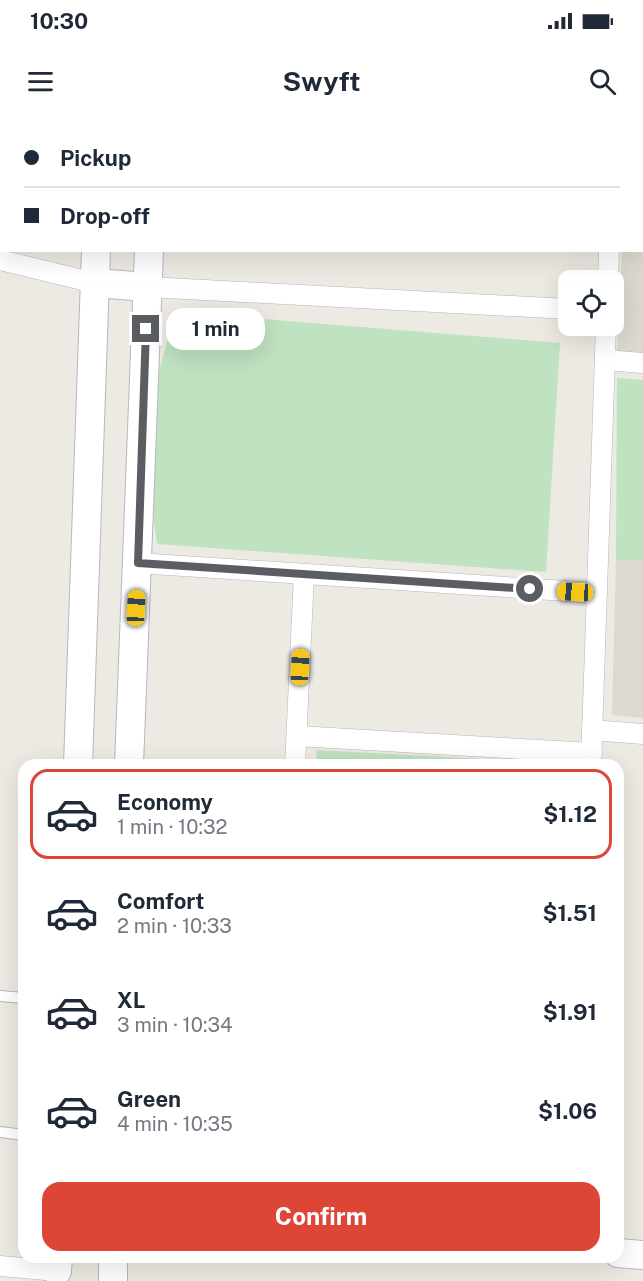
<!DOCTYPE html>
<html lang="en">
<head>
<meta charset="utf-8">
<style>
	:root { --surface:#fff; --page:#f6f6f7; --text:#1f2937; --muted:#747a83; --line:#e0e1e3; --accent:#dd4537 }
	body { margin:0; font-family:"Public Sans",sans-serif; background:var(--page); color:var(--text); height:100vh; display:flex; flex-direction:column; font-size:22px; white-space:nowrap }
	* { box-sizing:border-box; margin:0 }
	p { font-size:20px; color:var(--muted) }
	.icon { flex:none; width:33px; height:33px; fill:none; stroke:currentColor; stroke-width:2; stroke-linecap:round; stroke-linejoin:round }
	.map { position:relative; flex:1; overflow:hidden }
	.side { position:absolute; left:18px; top:639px; width:606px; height:504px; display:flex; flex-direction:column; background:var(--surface); border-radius:18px; box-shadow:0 6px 24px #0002 }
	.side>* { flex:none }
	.hud { position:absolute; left:0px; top:0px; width:644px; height:132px; box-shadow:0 6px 24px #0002; display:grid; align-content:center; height:132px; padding:0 24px; background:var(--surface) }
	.fabs { position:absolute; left:558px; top:150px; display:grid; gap:12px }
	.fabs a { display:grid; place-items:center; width:66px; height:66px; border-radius:12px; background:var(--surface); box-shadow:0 6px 24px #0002; font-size:30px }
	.end { position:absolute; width:27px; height:27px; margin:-14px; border:8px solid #5a5d62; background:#fff; box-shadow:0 0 0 3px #fff }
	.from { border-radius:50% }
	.bubble { position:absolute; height:42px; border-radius:18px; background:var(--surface); box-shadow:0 6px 24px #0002; font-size:20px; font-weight:700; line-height:42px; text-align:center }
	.car { position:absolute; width:18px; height:36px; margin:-18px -9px; border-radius:8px; box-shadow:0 0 4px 2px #0007; background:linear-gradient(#f5c518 24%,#345 0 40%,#f5c518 0 76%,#345 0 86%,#f5c518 0) }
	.hud b { display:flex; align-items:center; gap:21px; height:57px; font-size:22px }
	.hud b+b { border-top:2px solid var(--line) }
	.hud i { width:15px; height:15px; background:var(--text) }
	ul { padding:10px 0 0; list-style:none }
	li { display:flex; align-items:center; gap:18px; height:90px; margin:0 12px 9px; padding:0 12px; border:3px solid transparent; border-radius:18px }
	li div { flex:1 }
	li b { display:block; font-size:22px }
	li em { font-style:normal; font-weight:700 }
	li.current { border-color:var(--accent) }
	li>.icon { width:54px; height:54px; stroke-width:1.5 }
	.cta { display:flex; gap:12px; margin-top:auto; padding:12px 24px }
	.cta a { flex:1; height:69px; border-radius:18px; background:var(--accent); color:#fff; font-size:24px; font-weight:700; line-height:69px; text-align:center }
	.status { display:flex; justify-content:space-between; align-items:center; height:42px; padding:0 30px; background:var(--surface); direction:ltr }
	.status svg { height:16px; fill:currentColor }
	header { display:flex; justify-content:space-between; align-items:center; height:78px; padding:0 24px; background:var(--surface); font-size:27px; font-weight:700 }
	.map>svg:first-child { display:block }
	.education { fill:#dcd9d0 }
	.green { fill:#bfe2c0 }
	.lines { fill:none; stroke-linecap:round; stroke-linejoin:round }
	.lane-casing { stroke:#b4b7bb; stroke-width:12 }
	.street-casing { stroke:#b4b7bb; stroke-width:21 }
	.secondary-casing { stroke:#b5b8bd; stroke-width:30 }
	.lane { stroke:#fff; stroke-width:10 }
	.street { stroke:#fff; stroke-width:20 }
	.secondary { stroke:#fff; stroke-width:28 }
	.route { stroke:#5a5d62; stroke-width:8 }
</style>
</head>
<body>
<div class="status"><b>10:30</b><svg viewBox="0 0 49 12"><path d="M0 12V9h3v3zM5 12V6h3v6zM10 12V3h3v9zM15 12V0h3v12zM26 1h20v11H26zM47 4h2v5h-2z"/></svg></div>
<header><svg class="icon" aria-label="menu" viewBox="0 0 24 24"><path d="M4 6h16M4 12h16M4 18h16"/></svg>Swyft<svg class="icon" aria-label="search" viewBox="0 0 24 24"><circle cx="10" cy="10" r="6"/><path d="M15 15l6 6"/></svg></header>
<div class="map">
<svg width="643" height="1161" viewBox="0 0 643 1161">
	<rect width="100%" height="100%" fill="#eceae2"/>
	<g class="education">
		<path d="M629 0H643V233L617 231 622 131 642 130V2Z"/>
		<path d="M616 440 643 441V598L612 595Z"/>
	</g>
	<g class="green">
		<path d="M175 192 560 223 546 452 157 424 142 314Z"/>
		<path d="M617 258 643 260V441L616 440Z"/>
		<path d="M317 630 573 644V645H315Z"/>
	</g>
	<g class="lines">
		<g class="lane-casing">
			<g id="lane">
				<path d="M0 876 24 878"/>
				<path d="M0 1012 24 1015"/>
			</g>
		</g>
		<g class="street-casing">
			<g id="street">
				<path d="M326 2V0"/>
				<path d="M613 2V0"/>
				<path d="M0 140 95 163"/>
				<path d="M608 160 609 130"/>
				<path d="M148 167 568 189"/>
				<path d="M605 240 643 243"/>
				<path d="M137 443 597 473"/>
				<path d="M592 610 643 614"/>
				<path d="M297 616 592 633"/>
				<path d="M295 645 304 454"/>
				<path d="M591 645 606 206"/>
				<path d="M0 1146 57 1151"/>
			</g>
		</g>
		<g class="secondary-casing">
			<g id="secondary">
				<path d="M101 2V0"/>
				<path d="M155 2V0"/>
				<path d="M95 163 148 167"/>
				<path d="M78 645 96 130"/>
				<path d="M129 645 149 130"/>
				<path d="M618 1133 643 1135"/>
				<path d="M57 1151 58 1137"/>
				<path d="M113 1161V1137"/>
			</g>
		</g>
		<use href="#lane" class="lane"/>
		<use href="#street" class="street"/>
		<use href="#secondary" class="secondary"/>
	</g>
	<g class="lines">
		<path class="route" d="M146 209 138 443 530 469"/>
	</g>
</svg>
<div class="fabs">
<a><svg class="icon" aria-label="locate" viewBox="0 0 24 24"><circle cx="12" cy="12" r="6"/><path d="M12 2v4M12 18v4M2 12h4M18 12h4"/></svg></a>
</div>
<i class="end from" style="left:530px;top:469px"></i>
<i class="end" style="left:146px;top:209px"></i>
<div class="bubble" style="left:166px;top:188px;width:99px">1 min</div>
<i class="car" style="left:575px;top:472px;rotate:273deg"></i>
<i class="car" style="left:136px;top:488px;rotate:3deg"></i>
<i class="car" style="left:300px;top:547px;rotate:3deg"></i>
<div class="hud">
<b><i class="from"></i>Pickup</b>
<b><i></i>Drop-off</b>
</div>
<section class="side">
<ul>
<li class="current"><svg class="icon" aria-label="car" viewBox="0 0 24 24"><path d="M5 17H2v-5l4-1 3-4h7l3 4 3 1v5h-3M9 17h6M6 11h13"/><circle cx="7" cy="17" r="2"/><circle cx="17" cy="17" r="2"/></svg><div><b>Economy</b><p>1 min · 10:32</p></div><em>$1.12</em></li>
<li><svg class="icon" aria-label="car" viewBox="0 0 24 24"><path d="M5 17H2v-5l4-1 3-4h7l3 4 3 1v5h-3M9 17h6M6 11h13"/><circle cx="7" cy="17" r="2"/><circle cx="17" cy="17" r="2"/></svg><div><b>Comfort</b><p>2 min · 10:33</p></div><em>$1.51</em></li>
<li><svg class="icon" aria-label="car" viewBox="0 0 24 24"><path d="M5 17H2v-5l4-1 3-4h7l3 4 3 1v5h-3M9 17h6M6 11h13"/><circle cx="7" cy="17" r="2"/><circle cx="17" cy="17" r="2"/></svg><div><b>XL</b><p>3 min · 10:34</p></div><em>$1.91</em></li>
<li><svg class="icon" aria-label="car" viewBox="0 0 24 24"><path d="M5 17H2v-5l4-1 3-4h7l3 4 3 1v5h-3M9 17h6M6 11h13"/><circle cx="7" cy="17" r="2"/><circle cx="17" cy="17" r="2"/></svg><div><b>Green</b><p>4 min · 10:35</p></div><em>$1.06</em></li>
</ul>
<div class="cta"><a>Confirm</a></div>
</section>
</div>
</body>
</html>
